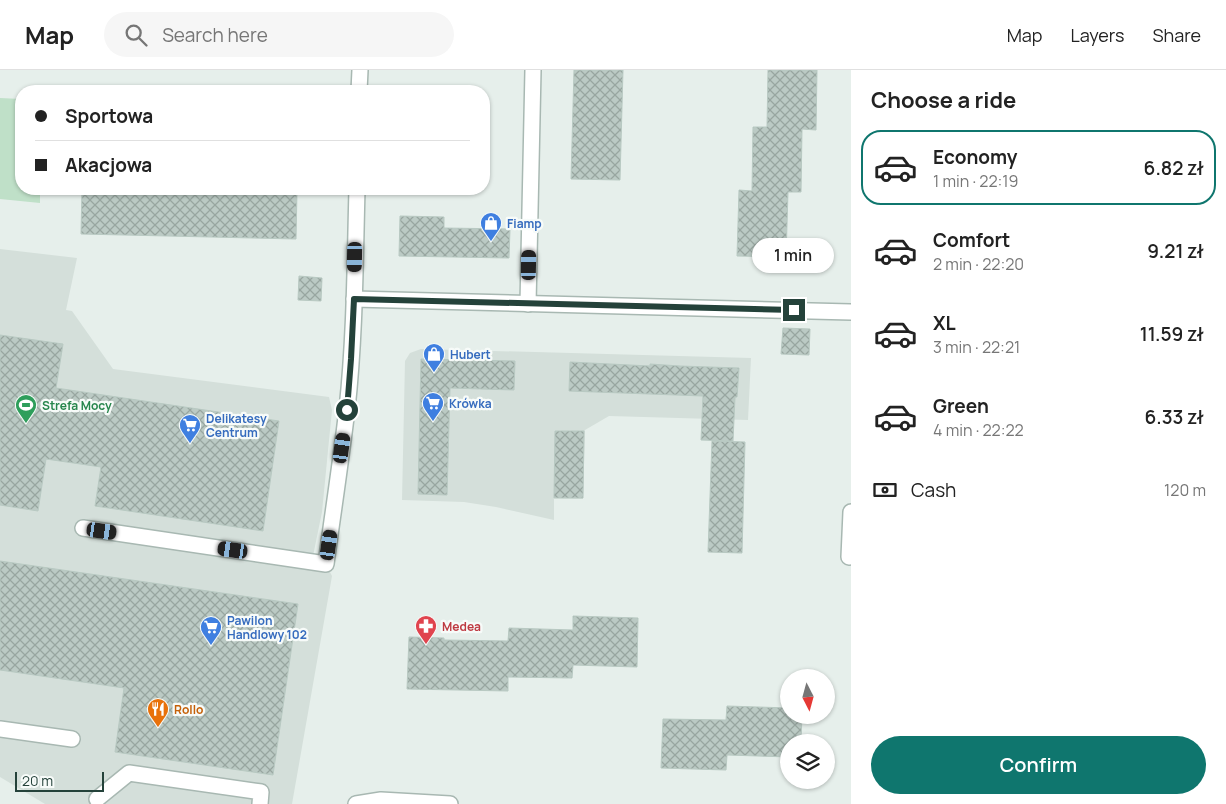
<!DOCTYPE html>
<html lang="en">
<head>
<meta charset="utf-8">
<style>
	:root { --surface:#fff; --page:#f6f6f6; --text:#222; --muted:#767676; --line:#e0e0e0; --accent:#0f766e }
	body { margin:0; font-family:Manrope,sans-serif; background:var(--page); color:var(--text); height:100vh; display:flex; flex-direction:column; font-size:19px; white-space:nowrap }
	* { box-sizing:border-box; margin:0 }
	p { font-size:16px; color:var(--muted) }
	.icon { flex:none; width:28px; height:28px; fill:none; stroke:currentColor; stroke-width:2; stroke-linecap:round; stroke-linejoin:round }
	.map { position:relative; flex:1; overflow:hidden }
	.sheet { display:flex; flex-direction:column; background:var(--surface); width:375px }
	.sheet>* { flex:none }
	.guide { position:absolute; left:15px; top:15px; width:475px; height:110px; border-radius:20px; box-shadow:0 1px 4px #0004; display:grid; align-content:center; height:110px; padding:0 20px; background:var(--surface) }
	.needle { width:32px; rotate:174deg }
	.tools { position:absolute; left:780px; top:599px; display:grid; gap:10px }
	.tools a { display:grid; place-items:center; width:55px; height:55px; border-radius:50%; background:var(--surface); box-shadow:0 1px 4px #0004; font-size:25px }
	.scale { position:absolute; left:15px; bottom:12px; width:89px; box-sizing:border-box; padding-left:5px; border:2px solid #24423a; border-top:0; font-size:14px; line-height:18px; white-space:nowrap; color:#24423a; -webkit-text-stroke:4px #f7fbf9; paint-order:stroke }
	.end { position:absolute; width:22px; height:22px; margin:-11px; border:6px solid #24423a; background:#fff; box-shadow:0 0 0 2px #fff }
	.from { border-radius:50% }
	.bubble { position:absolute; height:35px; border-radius:18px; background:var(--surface); box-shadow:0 1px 4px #0004; font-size:16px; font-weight:600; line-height:35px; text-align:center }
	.car { position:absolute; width:15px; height:30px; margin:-15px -8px; border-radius:6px; box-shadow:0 0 4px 1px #0007; background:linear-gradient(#222 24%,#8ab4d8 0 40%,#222 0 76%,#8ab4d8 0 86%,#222 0) }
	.guide b { display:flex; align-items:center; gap:18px; height:48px; font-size:19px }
	.guide b+b { border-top:1px solid var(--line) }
	.guide i { width:12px; height:12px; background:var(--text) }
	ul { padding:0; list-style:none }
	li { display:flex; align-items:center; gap:15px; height:75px; margin:0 10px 8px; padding:0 10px; border:2px solid transparent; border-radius:20px }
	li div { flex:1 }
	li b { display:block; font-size:19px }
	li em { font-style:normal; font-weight:600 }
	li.active { border-color:var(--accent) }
	li>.icon { width:45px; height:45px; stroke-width:1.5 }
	h2 { padding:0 20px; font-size:22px; line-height:60px }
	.pay { display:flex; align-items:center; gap:12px; height:55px; padding:0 20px; font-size:19px }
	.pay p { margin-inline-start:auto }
	.button { display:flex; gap:10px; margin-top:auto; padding:10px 20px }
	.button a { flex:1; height:58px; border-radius:30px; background:var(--accent); color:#fff; font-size:20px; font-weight:600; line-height:58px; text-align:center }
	header { display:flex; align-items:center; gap:30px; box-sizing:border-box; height:70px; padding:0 25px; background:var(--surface); border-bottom:1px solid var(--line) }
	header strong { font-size:24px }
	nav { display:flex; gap:28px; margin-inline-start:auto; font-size:18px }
	.search { width:350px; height:45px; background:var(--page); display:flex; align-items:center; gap:12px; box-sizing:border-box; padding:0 18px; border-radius:28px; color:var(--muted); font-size:19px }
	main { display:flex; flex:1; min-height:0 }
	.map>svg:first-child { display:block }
	.built { fill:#d4dfda }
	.green { fill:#bfe0c8 }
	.building { fill:url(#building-cross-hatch); stroke:#b8c9c2 }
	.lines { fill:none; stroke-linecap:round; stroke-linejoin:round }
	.minor-casing { stroke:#a8b8b2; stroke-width:18 }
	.minor { stroke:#fff; stroke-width:15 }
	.route { stroke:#24423a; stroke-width:6 }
	.labels { text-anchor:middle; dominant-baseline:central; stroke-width:4.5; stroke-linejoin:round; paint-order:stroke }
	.shop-label { font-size:12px; font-weight:bold; fill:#366cbe; stroke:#f7fbf9; text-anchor:start }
	.leisure-label { font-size:12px; font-weight:bold; fill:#27864d; stroke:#f7fbf9; text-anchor:start }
	.health-label { font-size:12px; font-weight:bold; fill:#be3a42; stroke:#f7fbf9; text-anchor:start }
	.food-label { font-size:12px; font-weight:bold; fill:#c56008; stroke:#f7fbf9; text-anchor:start }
</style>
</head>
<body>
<header>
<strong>Map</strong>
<div class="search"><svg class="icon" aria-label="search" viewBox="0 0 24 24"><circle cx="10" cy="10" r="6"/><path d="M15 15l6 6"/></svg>Search here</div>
<nav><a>Map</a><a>Layers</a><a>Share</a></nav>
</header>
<main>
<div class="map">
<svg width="851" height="734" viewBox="0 0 851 734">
	<defs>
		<pattern id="building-cross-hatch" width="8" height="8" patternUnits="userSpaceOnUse" patternTransform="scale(1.25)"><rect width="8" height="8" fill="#bbcac4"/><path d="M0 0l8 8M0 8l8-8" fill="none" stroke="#98a6a0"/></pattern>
	</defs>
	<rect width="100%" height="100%" fill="#e6efeb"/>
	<g class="built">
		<path d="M0 179 77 188 66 240 72 241 113 299 329 327 332 340 322 442 312 491 326 494 332 506 292 734H45L0 707Z"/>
		<path d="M421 279 751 288 748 350 609 346 585 360 583 429 554 428V450L496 437 464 432 402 430 405 291 410 283Z"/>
	</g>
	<path class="green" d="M0 28 21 29V119H40V133L0 129Z"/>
	<g class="building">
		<path d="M574 0H623L620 110 571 109Z"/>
		<path d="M768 0H817L816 60 802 59 801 122H788L786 187 737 186 739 120 752 121 753 57H767Z"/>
		<path d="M82 119H237L297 120 296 169 81 164Z"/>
		<path d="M400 146 444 147V158L510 159 509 188 399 186Z"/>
		<path d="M299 206 322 208 321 231 298 230Z"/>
		<path d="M783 258 810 259 809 285 781 284Z"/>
		<path d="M0 265 63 274 56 318 279 351 263 461 95 436 101 397 46 389 38 441 0 435Z"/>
		<path d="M421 289 515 291 514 320 450 318 447 425 418 424Z"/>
		<path d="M570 292 650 296V294L680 296 739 298 737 327H735L733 371 701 370 703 326 569 321Z"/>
		<path d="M555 361H584L583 428H554Z"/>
		<path d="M712 371 745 372 742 483 708 482Z"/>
		<path d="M0 491 298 534 273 705 115 682 124 618 0 600Z"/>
		<path d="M573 546 638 548 637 597 573 595 572 608 508 607V621L407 619 409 567 444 568V570L508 571 509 558 573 560Z"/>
		<path d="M727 636 789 638V645H802L801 672H789V687L727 685 726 700 661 698 663 649 726 650Z"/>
	</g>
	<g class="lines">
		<g class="minor-casing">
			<g id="minor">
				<path d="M359 21 360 0"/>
				<path d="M354 229 851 242"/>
				<path d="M528 234 533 0"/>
				<path d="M83 458 326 494C333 442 341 391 347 339 355 266 355 192 357 119"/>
				<path d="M849 487 851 442"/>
				<path d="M0 659 72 669"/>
				<path d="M97 729 129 703 261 722 260 734"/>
				<path d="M356 734 381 730 450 734"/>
			</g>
		</g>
		<use href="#minor" class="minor"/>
	</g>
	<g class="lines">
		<path class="route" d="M347 340 351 289 354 229 794 240"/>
	</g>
	<defs>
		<g id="shop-pin" transform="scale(1.125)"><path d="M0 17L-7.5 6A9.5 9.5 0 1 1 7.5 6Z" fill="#3f7fe0" stroke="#f7fbf9"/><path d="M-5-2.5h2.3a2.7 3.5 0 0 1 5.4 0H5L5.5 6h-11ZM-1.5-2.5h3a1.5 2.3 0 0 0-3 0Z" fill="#fff"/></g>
		<g id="supermarket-pin" transform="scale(1.125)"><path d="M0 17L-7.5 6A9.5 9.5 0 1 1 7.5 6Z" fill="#3f7fe0" stroke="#f7fbf9"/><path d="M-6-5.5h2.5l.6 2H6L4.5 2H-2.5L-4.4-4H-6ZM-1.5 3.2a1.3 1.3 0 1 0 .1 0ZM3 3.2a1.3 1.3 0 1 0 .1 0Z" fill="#fff"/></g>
		<g id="stadium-pin" transform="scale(1.125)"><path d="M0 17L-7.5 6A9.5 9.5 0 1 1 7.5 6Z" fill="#2e9e5b" stroke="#f7fbf9"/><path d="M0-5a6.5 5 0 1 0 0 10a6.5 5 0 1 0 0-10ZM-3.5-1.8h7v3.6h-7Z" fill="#fff"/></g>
		<g id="pharmacy-pin" transform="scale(1.125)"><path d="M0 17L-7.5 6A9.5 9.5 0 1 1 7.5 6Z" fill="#e0444e" stroke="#f7fbf9"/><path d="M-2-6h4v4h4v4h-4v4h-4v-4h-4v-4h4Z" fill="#fff"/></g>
		<g id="restaurant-pin" transform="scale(1.125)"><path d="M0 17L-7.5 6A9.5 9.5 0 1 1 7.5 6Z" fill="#e8710a" stroke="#f7fbf9"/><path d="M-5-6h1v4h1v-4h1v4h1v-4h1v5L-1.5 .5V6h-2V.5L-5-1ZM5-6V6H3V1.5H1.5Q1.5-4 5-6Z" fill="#fff"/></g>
	</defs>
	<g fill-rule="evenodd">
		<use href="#shop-pin" x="491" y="153"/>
		<use href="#shop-pin" x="434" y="284"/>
		<use href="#supermarket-pin" x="433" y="333"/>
		<use href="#stadium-pin" x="26" y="335"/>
		<use href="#supermarket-pin" x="190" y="355"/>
		<use href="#pharmacy-pin" x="426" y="556"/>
		<use href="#supermarket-pin" x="211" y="557"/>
		<use href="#restaurant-pin" x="158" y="639"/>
	</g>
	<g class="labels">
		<g class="shop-label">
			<text x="507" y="153">Fiamp</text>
			<text x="450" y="284">Hubert</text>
			<text x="449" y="333">Krówka</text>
			<text x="206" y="348">Delikatesy<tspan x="206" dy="14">Centrum</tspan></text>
			<text x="227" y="550">Pawilon<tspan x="227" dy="14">Handlowy 102</tspan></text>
		</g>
		<g class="leisure-label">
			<text x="42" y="335">Strefa Mocy</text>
		</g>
		<g class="health-label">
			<text x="442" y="556">Medea</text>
		</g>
		<g class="food-label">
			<text x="174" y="639">Rollo</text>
		</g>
	</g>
</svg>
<div class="tools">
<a><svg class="needle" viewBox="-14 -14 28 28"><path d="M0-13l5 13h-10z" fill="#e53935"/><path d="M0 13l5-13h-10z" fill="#767676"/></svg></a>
<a><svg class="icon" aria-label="layers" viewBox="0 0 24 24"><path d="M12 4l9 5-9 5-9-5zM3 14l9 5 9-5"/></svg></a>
</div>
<div class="scale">20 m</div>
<i class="end from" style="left:347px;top:340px"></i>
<i class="end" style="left:794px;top:240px"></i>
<div class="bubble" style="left:752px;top:168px;width:82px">1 min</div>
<i class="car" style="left:355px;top:187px;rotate:181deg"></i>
<i class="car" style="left:529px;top:195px;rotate:1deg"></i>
<i class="car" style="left:342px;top:378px;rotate:8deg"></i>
<i class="car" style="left:102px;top:461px;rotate:98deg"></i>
<i class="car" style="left:329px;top:475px;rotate:8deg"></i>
<i class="car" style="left:233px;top:480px;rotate:278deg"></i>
<div class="guide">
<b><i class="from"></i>Sportowa</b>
<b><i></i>Akacjowa</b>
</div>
</div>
<section class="sheet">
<h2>Choose a ride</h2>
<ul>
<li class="active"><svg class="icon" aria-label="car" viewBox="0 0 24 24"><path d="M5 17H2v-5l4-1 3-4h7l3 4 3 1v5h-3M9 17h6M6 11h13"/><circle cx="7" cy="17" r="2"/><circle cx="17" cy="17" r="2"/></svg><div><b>Economy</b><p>1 min · 22:19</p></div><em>6.82 zł</em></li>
<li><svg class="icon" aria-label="car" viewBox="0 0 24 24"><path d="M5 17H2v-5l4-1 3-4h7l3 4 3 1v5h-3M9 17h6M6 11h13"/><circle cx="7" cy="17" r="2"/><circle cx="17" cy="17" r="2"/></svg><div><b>Comfort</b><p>2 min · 22:20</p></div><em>9.21 zł</em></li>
<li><svg class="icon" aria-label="car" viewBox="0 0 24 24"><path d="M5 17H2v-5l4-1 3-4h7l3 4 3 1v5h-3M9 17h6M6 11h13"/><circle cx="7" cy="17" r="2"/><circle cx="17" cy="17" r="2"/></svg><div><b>XL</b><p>3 min · 22:21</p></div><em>11.59 zł</em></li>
<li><svg class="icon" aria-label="car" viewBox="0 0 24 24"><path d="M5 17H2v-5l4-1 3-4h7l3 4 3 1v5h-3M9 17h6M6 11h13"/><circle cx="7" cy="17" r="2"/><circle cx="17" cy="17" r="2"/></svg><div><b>Green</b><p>4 min · 22:22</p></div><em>6.33 zł</em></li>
</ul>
<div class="pay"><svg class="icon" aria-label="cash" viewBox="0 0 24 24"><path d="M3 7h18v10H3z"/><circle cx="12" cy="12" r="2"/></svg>Cash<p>120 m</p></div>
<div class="button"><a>Confirm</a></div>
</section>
</main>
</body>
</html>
